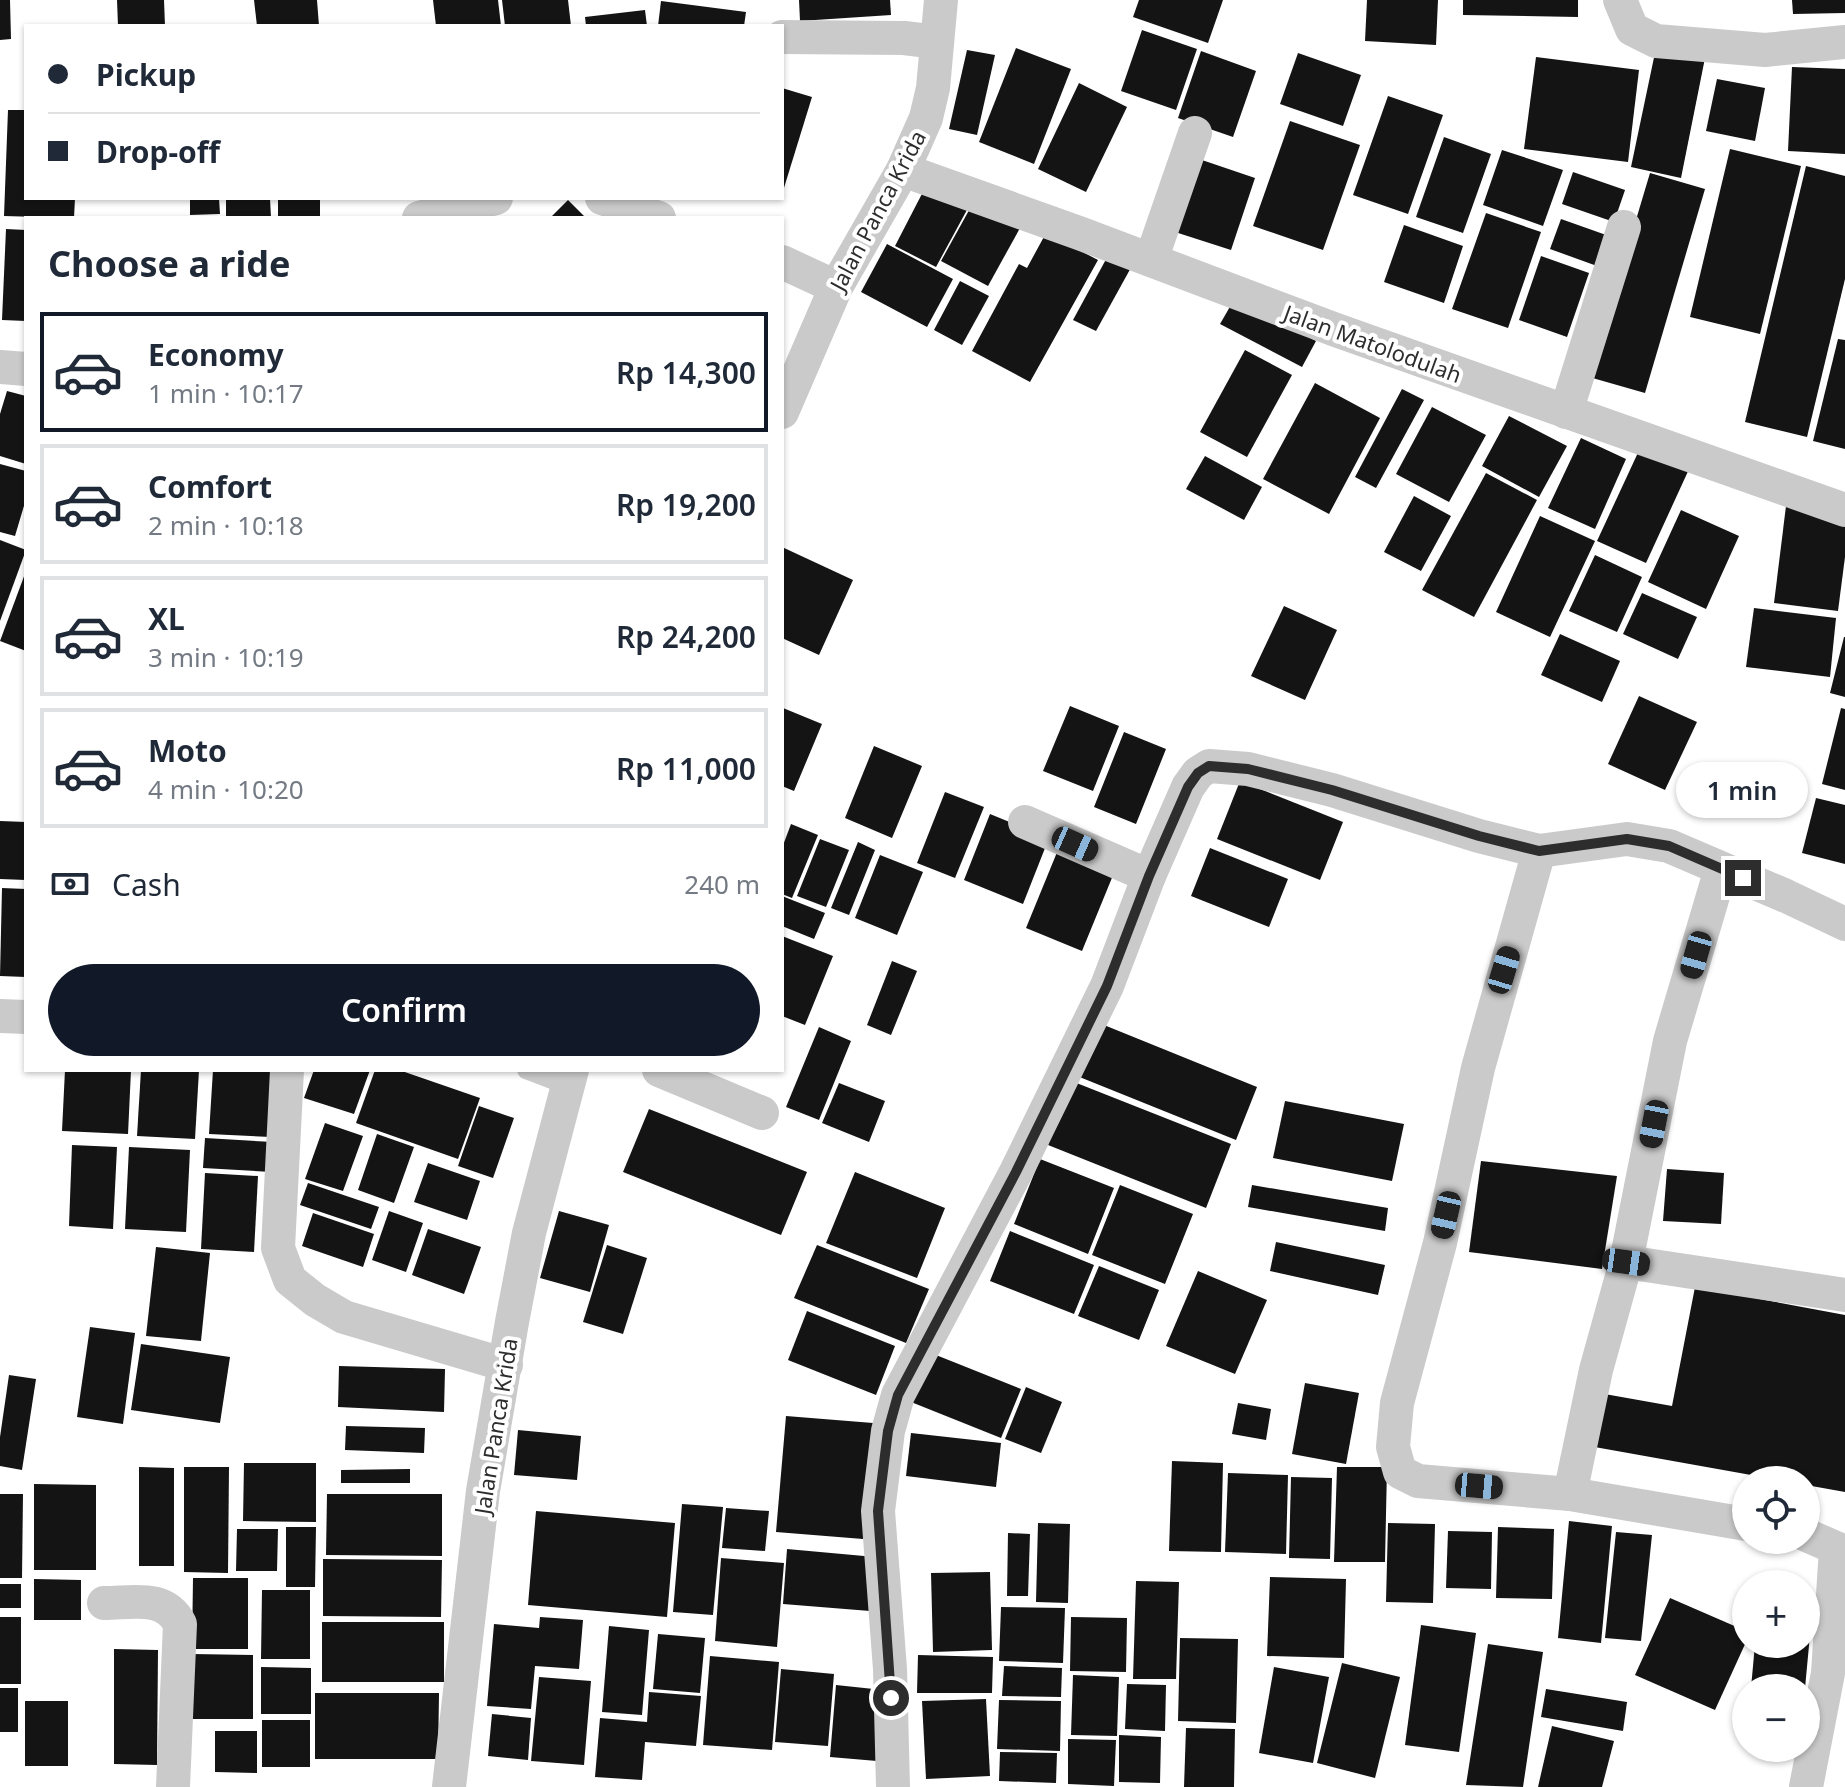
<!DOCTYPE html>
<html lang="en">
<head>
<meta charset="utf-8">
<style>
	:root { --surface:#fff; --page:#f2f2f3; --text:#1f2937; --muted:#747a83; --line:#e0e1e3; --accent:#111827 }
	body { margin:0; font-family:"Noto Sans",sans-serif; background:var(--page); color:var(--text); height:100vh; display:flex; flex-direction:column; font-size:30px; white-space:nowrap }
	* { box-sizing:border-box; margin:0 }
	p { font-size:26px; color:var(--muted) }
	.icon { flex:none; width:44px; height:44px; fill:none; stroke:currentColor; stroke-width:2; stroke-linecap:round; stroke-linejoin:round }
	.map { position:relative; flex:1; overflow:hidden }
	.side { position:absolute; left:24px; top:216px; width:760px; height:856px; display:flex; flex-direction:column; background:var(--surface); border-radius:0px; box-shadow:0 2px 6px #0004 }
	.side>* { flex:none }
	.guide { position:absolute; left:24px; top:24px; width:760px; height:176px; border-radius:0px; box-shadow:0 2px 6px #0004; display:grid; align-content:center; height:176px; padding:0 24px; background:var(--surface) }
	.tools { position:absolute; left:1732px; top:1466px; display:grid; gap:16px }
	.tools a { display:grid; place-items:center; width:88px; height:88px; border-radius:50%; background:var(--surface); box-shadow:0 2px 6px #0004; font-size:40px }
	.end { position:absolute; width:36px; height:36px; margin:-18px; border:10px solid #2d2d2d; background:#fff; box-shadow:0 0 0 4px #fff }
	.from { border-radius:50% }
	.bubble { position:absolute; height:56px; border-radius:28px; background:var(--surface); box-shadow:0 2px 6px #0004; font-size:26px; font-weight:600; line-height:56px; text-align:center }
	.car { position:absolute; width:24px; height:48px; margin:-24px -12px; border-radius:10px; box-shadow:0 0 6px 2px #0007; background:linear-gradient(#222 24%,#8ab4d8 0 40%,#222 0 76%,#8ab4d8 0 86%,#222 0) }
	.guide b { display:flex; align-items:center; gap:28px; height:76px; font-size:30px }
	.guide b+b { border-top:2px solid var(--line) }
	.guide i { width:20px; height:20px; background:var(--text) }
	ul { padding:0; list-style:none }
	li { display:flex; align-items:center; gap:24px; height:120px; margin:0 16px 12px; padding:0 8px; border:4px solid var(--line); border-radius:0px }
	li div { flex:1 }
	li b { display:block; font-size:30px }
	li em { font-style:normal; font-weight:600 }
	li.selected { border-color:var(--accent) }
	li>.icon { width:72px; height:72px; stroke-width:1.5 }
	h2 { padding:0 24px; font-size:36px; line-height:96px }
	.pay { display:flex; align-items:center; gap:20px; height:88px; padding:0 24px; font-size:30px }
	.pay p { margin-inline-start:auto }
	.primary-button { display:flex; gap:16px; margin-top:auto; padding:16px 24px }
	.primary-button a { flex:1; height:92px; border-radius:48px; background:var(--accent); color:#fff; font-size:32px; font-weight:600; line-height:92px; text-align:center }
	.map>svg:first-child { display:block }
	.building { fill:#141414 }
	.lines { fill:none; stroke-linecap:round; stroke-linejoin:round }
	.lane { stroke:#cacaca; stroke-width:18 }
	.street { stroke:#cacaca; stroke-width:34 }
	.route { stroke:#2d2d2d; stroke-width:10 }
	.labels { text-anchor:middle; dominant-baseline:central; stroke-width:8; stroke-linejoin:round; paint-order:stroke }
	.street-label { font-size:22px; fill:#2d2d2d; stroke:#fff }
</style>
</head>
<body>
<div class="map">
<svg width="1845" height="1787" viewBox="0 0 1845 1787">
	<rect width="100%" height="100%" fill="#fff"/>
	<g class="building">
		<path d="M0 0H10L11 39 0 40Z"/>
		<path d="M117 0H164L165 26H118Z"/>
		<path d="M254 0H317L319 26H257Z"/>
		<path d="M433 0H498L501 26H436Z"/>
		<path d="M502 0H568L571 26H505Z"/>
		<path d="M799 0H890L891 15 800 21Z"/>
		<path d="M1139 0H1223L1208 43 1133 17Z"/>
		<path d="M1367 0H1438L1436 45 1365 41Z"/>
		<path d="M1463 0H1578V17L1463 15Z"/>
		<path d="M1792 0H1845V13L1793 14Z"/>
		<path d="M661 1 746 12 744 26H658Z"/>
		<path d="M645 10 647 26H586L585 17Z"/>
		<path d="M1142 30 1197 49 1176 110 1121 91Z"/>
		<path d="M1016 48 1071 69 1034 164 979 142Z"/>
		<path d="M1656 48 1705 58 1681 178 1631 167Z"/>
		<path d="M967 50 995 55 977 135 949 129Z"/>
		<path d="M1201 51 1256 71 1233 137 1178 118Z"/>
		<path d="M1298 53 1361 75 1343 126 1280 104Z"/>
		<path d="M1536 57 1639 70 1628 162 1524 149Z"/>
		<path d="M1792 67 1845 69V154L1788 151Z"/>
		<path d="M1717 79 1765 88 1755 141 1706 131Z"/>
		<path d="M1079 83 1127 107 1086 192 1038 169Z"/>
		<path d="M782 88 812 97 783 191H782Z"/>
		<path d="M1388 96 1443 115 1408 214 1353 195Z"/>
		<path d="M8 110H26V198H75L74 218 4 216Z"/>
		<path d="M1290 121 1360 145 1323 250 1253 226Z"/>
		<path d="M1444 137 1491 154 1463 233 1416 217Z"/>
		<path d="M1730 149 1801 166 1760 334 1690 317Z"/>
		<path d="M1502 150 1563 170 1543 226 1483 205Z"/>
		<path d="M1199 159 1255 178 1231 250 1175 232Z"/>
		<path d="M1806 166 1845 176V279L1807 437 1745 422Z"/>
		<path d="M1573 172 1625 190 1614 222 1562 204Z"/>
		<path d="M1650 173 1705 189 1645 393 1589 377Z"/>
		<path d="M926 186 968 208 936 267 895 246Z"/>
		<path d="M190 198H219L220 214 190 215Z"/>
		<path d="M226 198H270L271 218H226Z"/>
		<rect x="278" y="198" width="42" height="20"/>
		<path d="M568 200 586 218H550Z"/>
		<path d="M973 203 1020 228 988 286 941 261Z"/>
		<path d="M1486 213 1541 232 1508 328 1452 309Z"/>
		<path d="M1561 219 1609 236 1597 266 1550 249Z"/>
		<path d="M1404 225 1463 246 1444 303 1384 282Z"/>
		<path d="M6 229 26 230V321L2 320Z"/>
		<path d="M1046 233 1098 260 1030 382 972 351 1019 264 1027 268Z"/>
		<path d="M887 244 953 279 927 327 861 292Z"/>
		<path d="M1110 252 1133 264 1096 331 1073 320Z"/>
		<path d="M1541 256 1589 273 1567 337 1519 320Z"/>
		<path d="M960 281 989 296 962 345 934 330Z"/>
		<path d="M1235 298 1316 341 1302 367 1220 324Z"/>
		<path d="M1838 339 1845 340V449L1813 441Z"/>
		<path d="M1245 350 1292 375 1247 457 1200 432Z"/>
		<path d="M1315 383 1380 418 1329 514 1263 479Z"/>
		<path d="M1402 389 1424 400 1376 488 1355 477Z"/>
		<path d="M7 391 26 396V464L0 456V414Z"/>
		<path d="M1432 407 1486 435 1449 502 1396 474Z"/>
		<path d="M1509 416 1567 446 1539 497 1482 466Z"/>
		<path d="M1581 438 1626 459 1595 529 1548 508Z"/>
		<path d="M1642 444 1690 467 1646 563 1597 541Z"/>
		<path d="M1205 456 1262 487 1244 520 1186 489Z"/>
		<path d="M0 464 26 471V499L15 536 0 532Z"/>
		<path d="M1486 473 1537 500 1474 617 1422 590Z"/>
		<path d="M1414 496 1451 516 1421 571 1384 552Z"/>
		<path d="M1786 506 1845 513V557L1838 611 1774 603Z"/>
		<path d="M1681 510 1739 536 1706 609 1648 582Z"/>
		<path d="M1540 516 1595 541 1550 637 1496 612Z"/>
		<path d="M0 540 26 550 0 621Z"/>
		<path d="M782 547 853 580 819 655 782 638Z"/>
		<path d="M1595 555 1642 577 1617 632 1569 611Z"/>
		<path d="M26 571V651L0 641Z"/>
		<path d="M1642 593 1697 617 1678 659 1623 634Z"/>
		<path d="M1284 606 1337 630 1305 700 1251 676Z"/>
		<path d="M1754 608 1836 618 1830 677 1746 667Z"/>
		<path d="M1560 634 1620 661 1602 702 1541 675Z"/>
		<path d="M1844 637H1845V697L1830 693Z"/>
		<path d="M1639 696 1697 722 1665 790 1608 764Z"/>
		<path d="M1070 706 1119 726 1093 791 1043 771Z"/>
		<path d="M783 708 822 724 794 791 782 786Z"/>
		<path d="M1841 708 1845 709V790L1822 784Z"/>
		<path d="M1124 732 1166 749 1136 824 1094 807Z"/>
		<path d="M874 746 922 766 892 838 845 818Z"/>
		<path d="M1240 781 1343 822 1320 880 1217 839Z"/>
		<path d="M945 792 984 807 955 878 917 863Z"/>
		<path d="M1816 798 1845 805V864L1802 853Z"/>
		<path d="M990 814 1049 838 1023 904 964 880Z"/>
		<path d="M0 821 26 822V880L0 879Z"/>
		<path d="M791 824 818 835 792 898 782 894V848Z"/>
		<path d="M820 839 849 850 826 907 797 896Z"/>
		<path d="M858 842 875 850 849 915 831 908Z"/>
		<path d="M1060 845 1116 868 1082 951 1026 928Z"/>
		<path d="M1210 848 1288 879 1269 927 1191 896Z"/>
		<path d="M880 855 923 872 897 935 855 918Z"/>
		<path d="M2 888 26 889V977L0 976Z"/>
		<path d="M782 896 825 913 814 939 782 926Z"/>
		<path d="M782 936 833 956 805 1025 782 1016Z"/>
		<path d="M892 961 917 971 891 1035 867 1025Z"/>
		<path d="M1099 1023 1257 1087 1236 1140 1077 1076Z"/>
		<path d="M819 1027 851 1041 819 1120 786 1107Z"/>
		<path d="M65 1070H131L128 1134 62 1131Z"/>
		<path d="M141 1070H199L195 1139 137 1136Z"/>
		<path d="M213 1070H275L271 1137 209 1134Z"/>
		<path d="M314 1070H370L354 1114 304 1098Z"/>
		<path d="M375 1070H399L480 1098 458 1159 356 1123Z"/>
		<path d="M1074 1082 1231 1144 1206 1208 1048 1145Z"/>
		<path d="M839 1083 885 1101 869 1142 822 1123Z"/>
		<path d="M1285 1101 1404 1124 1392 1181 1273 1158Z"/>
		<path d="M479 1106 514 1118 493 1178 458 1166Z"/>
		<path d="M649 1109 807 1172 781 1235 623 1172Z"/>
		<path d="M325 1123 363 1136 343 1191 305 1179Z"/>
		<path d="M377 1134 414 1147 394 1203 358 1190Z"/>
		<path d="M205 1138 273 1142 271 1172 203 1168Z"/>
		<path d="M72 1145 117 1147 113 1229 69 1226Z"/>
		<path d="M129 1147 190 1150 186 1232 125 1229Z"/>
		<path d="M1040 1159 1114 1188 1088 1254 1014 1224Z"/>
		<path d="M1481 1161 1617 1176 1602 1269 1469 1252Z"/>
		<path d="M428 1163 480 1181 467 1220 414 1202Z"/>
		<path d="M1667 1169 1724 1173 1721 1224 1663 1221Z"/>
		<path d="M855 1172 945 1208 917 1278 826 1243Z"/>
		<path d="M205 1173 258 1176 254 1252 201 1249Z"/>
		<path d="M308 1183 379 1207 371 1229 300 1205Z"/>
		<path d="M1120 1185 1193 1214 1165 1284 1092 1255Z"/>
		<path d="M1252 1185 1388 1208 1385 1231 1248 1207Z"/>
		<path d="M389 1211 423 1223 406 1272 372 1260Z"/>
		<path d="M559 1211 609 1225 590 1292 540 1278Z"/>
		<path d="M313 1213 374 1234 363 1267 302 1246Z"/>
		<path d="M428 1229 481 1247 464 1294 412 1275Z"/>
		<path d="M1010 1231 1094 1265 1074 1314 990 1281Z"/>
		<path d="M1276 1242 1385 1265 1378 1295 1270 1271Z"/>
		<path d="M607 1245 647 1258 623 1334 583 1322Z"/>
		<path d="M817 1245 929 1289 906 1343 794 1298Z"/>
		<path d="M156 1247 210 1253 201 1341 146 1336Z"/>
		<path d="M1099 1266 1159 1290 1139 1340 1078 1316Z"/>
		<path d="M1198 1271 1267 1300 1235 1374 1166 1346Z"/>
		<path d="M1695 1287 1845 1315V1492L1806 1485V1480H1779L1589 1446 1599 1393 1672 1406Z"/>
		<path d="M807 1311 895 1346 876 1395 788 1360Z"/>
		<path d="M90 1327 135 1333 123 1424 77 1417Z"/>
		<path d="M141 1344 230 1357 220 1423 131 1410Z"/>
		<path d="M931 1353 1021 1389 1001 1438 911 1402Z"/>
		<path d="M339 1366 445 1369 444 1412 338 1407Z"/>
		<path d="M9 1375 36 1379 22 1470 0 1466V1437Z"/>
		<path d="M1305 1383 1359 1393 1346 1464 1292 1454Z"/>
		<path d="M1026 1387 1062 1402 1041 1453 1005 1439Z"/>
		<path d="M1238 1403 1271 1409 1266 1440 1232 1434Z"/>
		<path d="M786 1416 873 1423 863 1539 776 1532Z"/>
		<path d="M346 1426 425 1428 424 1453 345 1450Z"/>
		<path d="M518 1430 581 1436 577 1480 514 1475Z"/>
		<path d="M911 1433 1001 1443 996 1487 906 1476Z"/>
		<path d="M1172 1461 1223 1463 1221 1552 1169 1551Z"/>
		<path d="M244 1463H316V1522L243 1521Z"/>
		<path d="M139 1467 174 1468V1566H139Z"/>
		<path d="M184 1467H229L228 1573 184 1572Z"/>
		<path d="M1337 1467H1387L1385 1562H1334Z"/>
		<path d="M410 1469V1483H341V1470Z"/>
		<path d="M1228 1473 1288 1475 1286 1554 1225 1552Z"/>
		<path d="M1291 1477 1332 1478 1330 1559 1289 1558Z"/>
		<path d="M34 1484 96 1485V1570H34Z"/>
		<path d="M0 1494H23L22 1578H0Z"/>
		<path d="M327 1494H442V1556L326 1555Z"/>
		<path d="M682 1504 723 1507 713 1615 673 1612Z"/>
		<path d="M726 1508 769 1511 765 1551 722 1548Z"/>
		<path d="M536 1511 675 1523 667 1617 528 1605Z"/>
		<path d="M1569 1521 1612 1526 1601 1643 1558 1638Z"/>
		<path d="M1038 1523 1070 1524 1068 1603 1036 1602Z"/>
		<path d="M1388 1523 1435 1524 1433 1603 1386 1602Z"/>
		<path d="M286 1527H316L315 1587H286Z"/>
		<path d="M1498 1527 1554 1529 1552 1599 1496 1598Z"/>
		<path d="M237 1529H278L277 1571H236Z"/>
		<path d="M1448 1531 1492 1532 1491 1589 1446 1588Z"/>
		<path d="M1616 1532 1652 1535 1641 1641 1605 1638Z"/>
		<path d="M1008 1533 1030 1534 1028 1596H1007Z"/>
		<path d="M787 1549 875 1557 870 1611 783 1604Z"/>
		<path d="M721 1558 784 1563 777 1647 715 1641Z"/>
		<path d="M323 1559 442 1560 441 1617 323 1616Z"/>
		<path d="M990 1572 992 1650 933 1652 931 1573Z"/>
		<path d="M1270 1577 1346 1579 1344 1658 1267 1656Z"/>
		<path d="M193 1578H248V1649H192Z"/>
		<path d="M34 1579 81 1580V1620H34Z"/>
		<path d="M1136 1581 1179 1582 1176 1679H1133Z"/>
		<rect x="0" y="1584" width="21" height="24"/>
		<path d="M262 1590H310V1659H261Z"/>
		<path d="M1670 1598 1746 1631V1642L1715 1710 1635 1675Z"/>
		<path d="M1806 1602 1813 1603 1805 1688H1751L1755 1644H1806Z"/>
		<path d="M1001 1607 1065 1608 1063 1663 999 1661Z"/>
		<rect x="0" y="1617" width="21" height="67"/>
		<path d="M540 1617 583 1620 579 1669 535 1666 531 1709 487 1706 494 1624 539 1628Z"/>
		<path d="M1071 1617 1127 1618 1126 1672 1070 1671Z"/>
		<rect x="322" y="1622" width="122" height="60"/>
		<path d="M1421 1625 1476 1633 1459 1752 1405 1745Z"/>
		<path d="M609 1626 649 1630 642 1715 602 1712Z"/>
		<path d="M658 1634 705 1638 700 1693 653 1689Z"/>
		<path d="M1180 1638 1238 1639 1236 1723 1178 1721Z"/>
		<path d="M1488 1644 1543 1652 1523 1787 1466 1785Z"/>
		<path d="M114 1649 158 1650 157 1765 114 1764Z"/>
		<path d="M192 1654 253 1655V1719H191Z"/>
		<path d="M918 1655 993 1657 992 1693H917Z"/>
		<path d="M710 1656 779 1662 772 1750 703 1745Z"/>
		<path d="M1342 1663 1400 1677 1375 1778 1317 1763Z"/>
		<path d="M1004 1666 1062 1668 1061 1697 1002 1696Z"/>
		<path d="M261 1667 311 1668V1714H261Z"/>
		<path d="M1274 1667 1329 1677 1313 1763 1259 1753Z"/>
		<path d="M781 1669 834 1674 828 1746 775 1742Z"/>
		<path d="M1073 1675 1119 1677 1117 1736 1071 1735Z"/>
		<path d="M539 1677 591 1681 584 1765 531 1761Z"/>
		<path d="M1127 1684 1166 1685 1165 1731 1125 1729Z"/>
		<path d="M836 1685 883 1690 877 1761 830 1757Z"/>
		<rect x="0" y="1688" width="18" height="44"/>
		<path d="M1546 1689 1627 1702 1623 1731 1541 1717Z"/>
		<path d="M649 1692 701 1696 696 1746 645 1742 642 1780 595 1777 600 1718 647 1722Z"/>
		<path d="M315 1693H439L438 1759H315Z"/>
		<path d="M986 1699 990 1776 926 1779 922 1701Z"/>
		<path d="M999 1700 1061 1701 1060 1751 997 1749Z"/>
		<rect x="25" y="1701" width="43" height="65"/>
		<path d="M492 1714 531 1718 528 1760 488 1756Z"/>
		<rect x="262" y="1720" width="48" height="47"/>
		<path d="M1552 1726 1614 1741 1602 1787H1538Z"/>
		<path d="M1186 1728 1235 1729 1234 1787H1184Z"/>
		<path d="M215 1731H257V1773L215 1772Z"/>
		<path d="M1119 1735 1161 1737 1160 1783 1119 1782Z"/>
		<path d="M1068 1739 1116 1740 1114 1786 1068 1784Z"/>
		<path d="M1000 1752 1057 1753 1056 1783 999 1781Z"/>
	</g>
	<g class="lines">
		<path class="lane" d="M526 1070 568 1086"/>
		<g class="street">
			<path d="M1620 0 1632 29 1656 41 1765 50 1845 42"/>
			<path d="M782 37 904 38 937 42"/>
			<path d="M903 170 1079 233 1336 330 1845 510"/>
			<path d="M602 198 659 218"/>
			<path d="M419 218 496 198"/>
			<path d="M1151 260 1195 133"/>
			<path d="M782 262 836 287"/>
			<path d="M0 367 26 369"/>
			<path d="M782 412 836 287 903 170 926 118 933 88 941 0"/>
			<path d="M1566 412 1624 227"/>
			<path d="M1025 822 1149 876"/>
			<path d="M1539 851 1478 1068 1440 1243 1397 1403 1393 1447 1400 1472 1418 1481 1570 1494 1746 1524"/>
			<path d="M0 1016 26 1017"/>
			<path d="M287 1070 278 1248 290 1280 315 1300 344 1317 506 1365"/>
			<path d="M659 1070 762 1113"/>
			<path d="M1626 1262 1845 1295"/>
			<path d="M1570 1494 1596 1370 1626 1262 1670 1041 1721 869"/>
			<path d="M1806 1535 1836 1548 1828 1673 1806 1787"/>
			<path d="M104 1603C133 1603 165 1594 180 1624L173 1787"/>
			<path d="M449 1787 483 1491 512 1322 529 1233 572 1070"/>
			<path d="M893 1787 890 1669 878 1511 888 1431 898 1395 1016 1172 1107 986 1149 876 1188 787 1198 773 1209 766 1248 769 1332 790 1479 836 1539 851 1627 839 1669 846 1786 896 1845 924"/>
		</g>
	</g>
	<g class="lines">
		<path class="route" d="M891 1698 878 1511 888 1431 898 1395 1016 1172 1107 986 1149 876 1188 787 1198 773 1209 766 1248 769 1332 790 1479 836 1539 851 1627 839 1669 846 1743 878"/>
	</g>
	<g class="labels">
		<g class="street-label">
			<text transform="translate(877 210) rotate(-62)">Jalan Panca Krida</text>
			<text transform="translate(1373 343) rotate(20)">Jalan Matolodulah</text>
			<text transform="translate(495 1426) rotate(-81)">Jalan Panca Krida</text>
		</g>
	</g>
</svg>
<div class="tools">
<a><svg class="icon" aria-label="locate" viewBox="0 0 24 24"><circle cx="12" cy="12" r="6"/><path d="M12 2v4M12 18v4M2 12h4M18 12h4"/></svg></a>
<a>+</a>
<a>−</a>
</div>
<i class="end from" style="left:891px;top:1698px"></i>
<i class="end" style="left:1743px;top:878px"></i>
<div class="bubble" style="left:1676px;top:762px;width:132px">1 min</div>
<i class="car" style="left:1075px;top:844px;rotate:114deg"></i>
<i class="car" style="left:1696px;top:955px;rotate:196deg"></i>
<i class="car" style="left:1504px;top:970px;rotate:17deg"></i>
<i class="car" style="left:1654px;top:1124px;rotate:191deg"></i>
<i class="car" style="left:1446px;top:1215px;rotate:193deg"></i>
<i class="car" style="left:1626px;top:1262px;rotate:98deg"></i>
<i class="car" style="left:1479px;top:1486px;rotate:95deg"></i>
<div class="guide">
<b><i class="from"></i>Pickup</b>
<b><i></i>Drop-off</b>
</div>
<section class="side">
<h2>Choose a ride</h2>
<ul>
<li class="selected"><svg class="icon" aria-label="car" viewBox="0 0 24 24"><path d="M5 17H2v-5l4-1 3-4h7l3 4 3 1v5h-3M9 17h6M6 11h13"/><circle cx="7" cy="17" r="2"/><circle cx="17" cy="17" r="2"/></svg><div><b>Economy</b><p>1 min · 10:17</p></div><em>Rp 14,300</em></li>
<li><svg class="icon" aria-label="car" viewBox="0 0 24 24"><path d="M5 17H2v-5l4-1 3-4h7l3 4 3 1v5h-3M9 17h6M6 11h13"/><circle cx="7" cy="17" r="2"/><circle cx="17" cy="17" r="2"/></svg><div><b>Comfort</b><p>2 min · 10:18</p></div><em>Rp 19,200</em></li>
<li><svg class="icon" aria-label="car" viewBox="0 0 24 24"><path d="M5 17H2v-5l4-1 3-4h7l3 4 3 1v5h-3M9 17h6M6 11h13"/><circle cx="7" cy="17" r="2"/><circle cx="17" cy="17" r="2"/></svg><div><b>XL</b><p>3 min · 10:19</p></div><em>Rp 24,200</em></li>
<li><svg class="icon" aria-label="car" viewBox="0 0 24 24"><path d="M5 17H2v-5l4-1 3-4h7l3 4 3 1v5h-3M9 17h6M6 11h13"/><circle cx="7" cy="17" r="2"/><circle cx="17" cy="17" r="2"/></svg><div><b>Moto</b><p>4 min · 10:20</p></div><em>Rp 11,000</em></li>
</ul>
<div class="pay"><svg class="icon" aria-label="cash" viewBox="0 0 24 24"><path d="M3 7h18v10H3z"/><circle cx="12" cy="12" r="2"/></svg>Cash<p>240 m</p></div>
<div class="primary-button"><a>Confirm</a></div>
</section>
</div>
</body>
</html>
